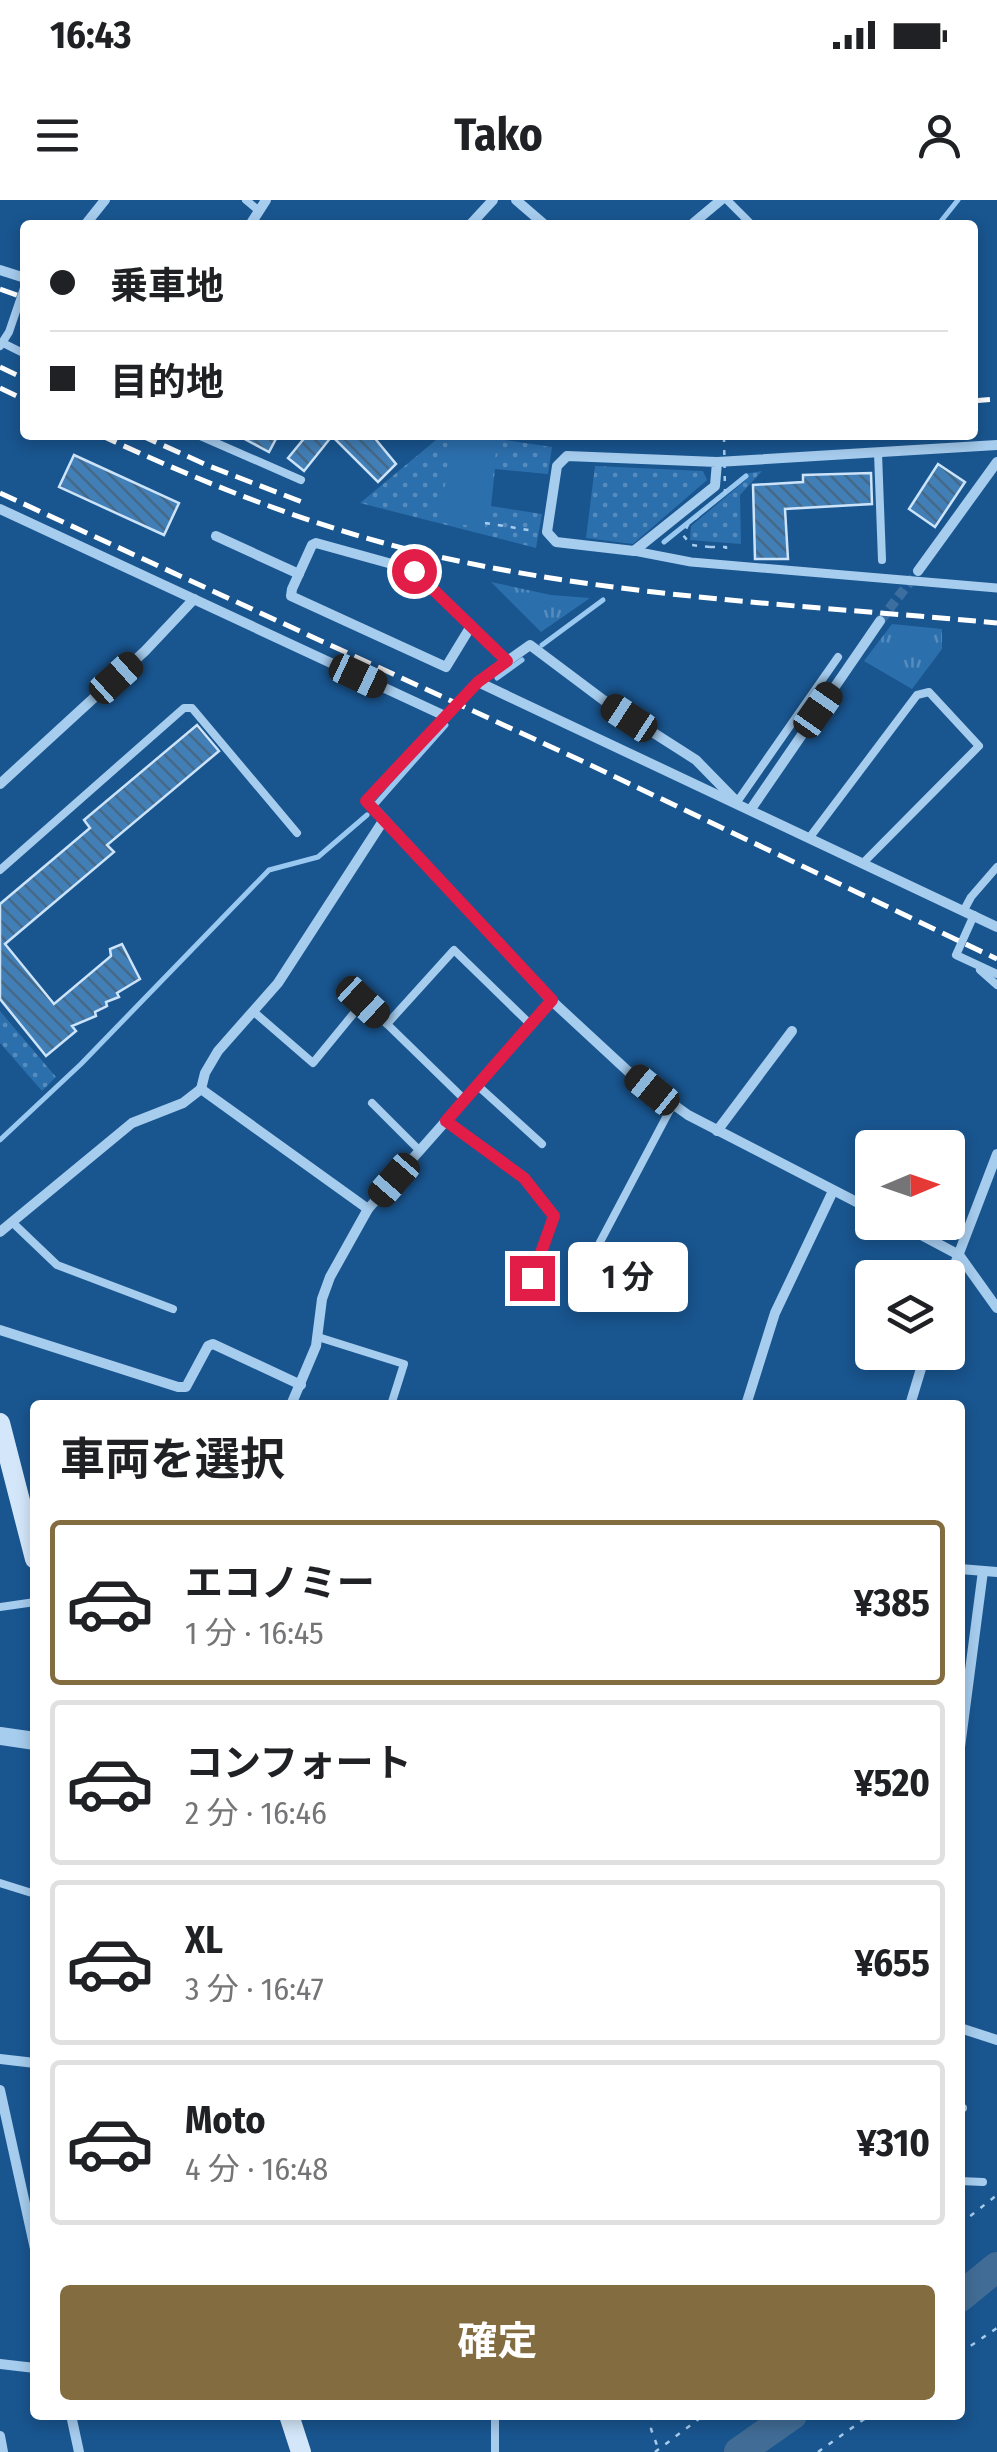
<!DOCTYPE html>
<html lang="ja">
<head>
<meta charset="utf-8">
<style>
	:root { --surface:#fff; --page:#f6f6f6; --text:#202124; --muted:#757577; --line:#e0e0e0; --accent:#846c41 }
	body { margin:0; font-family:"Fira Sans Condensed","Noto Sans JP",sans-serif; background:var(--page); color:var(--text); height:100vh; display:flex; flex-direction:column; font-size:38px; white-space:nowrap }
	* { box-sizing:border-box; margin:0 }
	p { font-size:32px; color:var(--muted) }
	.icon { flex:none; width:55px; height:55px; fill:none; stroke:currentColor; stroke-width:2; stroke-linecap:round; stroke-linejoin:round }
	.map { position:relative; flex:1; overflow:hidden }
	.panel { position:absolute; left:30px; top:1200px; width:935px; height:1020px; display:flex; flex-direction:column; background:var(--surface); border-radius:10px; box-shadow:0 5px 15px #0003 }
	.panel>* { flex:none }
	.guide { position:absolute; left:20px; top:20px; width:958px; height:220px; border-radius:10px; box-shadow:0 5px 15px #0003; display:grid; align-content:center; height:220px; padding:0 30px; background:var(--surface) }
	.needle { width:65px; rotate:88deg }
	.buttons { position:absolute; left:855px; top:930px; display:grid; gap:20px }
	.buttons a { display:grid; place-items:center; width:110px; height:110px; border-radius:10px; background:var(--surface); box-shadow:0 5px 15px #0003; font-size:50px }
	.end { position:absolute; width:45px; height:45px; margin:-22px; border:12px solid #e11d48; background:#fff; box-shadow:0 0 0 5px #fff }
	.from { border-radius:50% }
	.bubble { position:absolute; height:70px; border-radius:10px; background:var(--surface); box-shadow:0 5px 15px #0003; font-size:32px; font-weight:700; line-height:70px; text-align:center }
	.car { position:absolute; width:30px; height:60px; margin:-30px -15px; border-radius:12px; box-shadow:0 0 8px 2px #0007; background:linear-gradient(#222 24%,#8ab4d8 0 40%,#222 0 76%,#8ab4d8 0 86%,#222 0) }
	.guide b { display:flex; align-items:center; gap:35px; height:95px; font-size:38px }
	.guide b+b { border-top:2px solid var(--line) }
	.guide i { width:25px; height:25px; background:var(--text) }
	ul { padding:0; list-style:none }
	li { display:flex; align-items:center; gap:30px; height:165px; margin:0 20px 15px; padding:0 10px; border:5px solid var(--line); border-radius:10px }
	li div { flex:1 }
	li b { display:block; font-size:38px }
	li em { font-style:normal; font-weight:700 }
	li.selected { border-color:var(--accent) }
	li>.icon { width:90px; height:90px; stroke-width:1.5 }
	h2 { padding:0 30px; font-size:45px; line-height:120px }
	.primary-button { display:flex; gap:20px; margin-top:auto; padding:20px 30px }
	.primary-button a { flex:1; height:115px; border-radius:10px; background:var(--accent); color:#fff; font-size:40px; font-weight:700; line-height:115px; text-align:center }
	.status { display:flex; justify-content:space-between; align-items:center; height:70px; padding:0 50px; background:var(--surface); direction:ltr }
	.status svg { height:28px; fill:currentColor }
	header { display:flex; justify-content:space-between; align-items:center; height:130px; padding:0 30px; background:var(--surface); font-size:45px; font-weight:700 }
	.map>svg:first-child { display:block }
	.grass { fill:url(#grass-tufts) }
	.park { fill:url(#park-dots) }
	.pitch { fill:#2c6fad }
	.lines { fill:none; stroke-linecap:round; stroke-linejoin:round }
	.stream { stroke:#99c8f1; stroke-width:5 }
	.river { stroke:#416c95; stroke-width:30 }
	.building { fill:url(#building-back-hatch); stroke:#cce4fa; stroke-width:2.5 }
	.minor-tunnel { stroke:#3c6ea0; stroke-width:10; stroke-dasharray:10 5; stroke-linecap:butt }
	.path { stroke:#a6ccee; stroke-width:2.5; stroke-dasharray:5 8; stroke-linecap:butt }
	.service { stroke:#a6ccee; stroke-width:8 }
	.pedestrian { stroke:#a6ccee; stroke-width:9 }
	.minor { stroke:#a6ccee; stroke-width:10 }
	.tertiary { stroke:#a6ccee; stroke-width:18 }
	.secondary { stroke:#d4e7fa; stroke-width:20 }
	.rail { stroke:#fff; stroke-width:5; stroke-dasharray:18 8; stroke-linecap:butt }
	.path-bridge { stroke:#a6ccee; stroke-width:2.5; stroke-dasharray:5 8; stroke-linecap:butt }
	.route { stroke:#e11d48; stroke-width:12 }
</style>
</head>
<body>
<div class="status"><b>16:43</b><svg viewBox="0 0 49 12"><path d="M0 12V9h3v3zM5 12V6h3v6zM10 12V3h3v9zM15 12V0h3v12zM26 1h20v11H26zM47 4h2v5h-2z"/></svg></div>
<header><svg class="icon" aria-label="menu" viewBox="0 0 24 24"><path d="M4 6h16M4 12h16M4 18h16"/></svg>Tako<svg class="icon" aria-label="person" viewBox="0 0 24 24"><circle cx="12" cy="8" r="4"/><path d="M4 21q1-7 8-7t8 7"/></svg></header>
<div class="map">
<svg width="997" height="2252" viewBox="0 0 997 2252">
	<defs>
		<pattern id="grass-tufts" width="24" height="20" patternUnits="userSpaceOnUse" patternTransform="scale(2.5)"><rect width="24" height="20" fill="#2c6fad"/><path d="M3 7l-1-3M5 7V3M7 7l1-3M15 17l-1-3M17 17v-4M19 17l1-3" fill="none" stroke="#568cbd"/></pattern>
		<pattern id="park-dots" width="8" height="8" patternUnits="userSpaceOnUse" patternTransform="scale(2.5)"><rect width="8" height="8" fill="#2c6fad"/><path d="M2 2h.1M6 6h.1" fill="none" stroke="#568cbd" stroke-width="1.8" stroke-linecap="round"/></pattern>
		<pattern id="building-back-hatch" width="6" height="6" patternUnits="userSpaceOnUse" patternTransform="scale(2.5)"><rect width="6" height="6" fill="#427fb7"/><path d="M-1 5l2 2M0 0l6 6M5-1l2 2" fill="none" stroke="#466887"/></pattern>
	</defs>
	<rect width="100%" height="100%" fill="#19558f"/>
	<g class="grass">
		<path d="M491 382 551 395 590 398 541 432Z"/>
		<path d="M892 424 942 429V449L912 489 864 461Z"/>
	</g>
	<g class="park">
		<path d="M442 235H470L552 247 548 274 495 269 491 306 542 314 536 348 360 303Z"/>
		<path d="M595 266 703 271 707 280 633 344 586 338Z"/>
		<path d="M762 271 740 295 741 344 690 340 691 326 747 279 744 274Z"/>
		<path d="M0 811 56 877 42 891 0 843Z"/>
	</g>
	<path class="pitch" d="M452 237 497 244 485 328 440 321Z"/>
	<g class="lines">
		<g class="stream">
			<path d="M938 25 958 0"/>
			<path d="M664 342 746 276"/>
			<path d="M542 445 603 400"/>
			<path d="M497 478 522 460"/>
			<path d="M377 603 446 525"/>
			<path d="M0 940 81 864 269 670 318 657 367 615"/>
		</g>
		<g class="river">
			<path d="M960 2097 997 2067"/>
			<path d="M739 2252 792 2215"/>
		</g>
	</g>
	<g class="building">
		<path d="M237 235H278L269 252Z"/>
		<path d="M307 235H372L396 264 378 282 332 236 304 271 288 258Z"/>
		<path d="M74 255 179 303 164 335 59 287Z"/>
		<path d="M938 264 965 282 935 327 909 309Z"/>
		<path d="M871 273 872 304 785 309 788 359H755L753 285 803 282V275Z"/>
		<path d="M197 525 219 551 107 645 114 652 5 744 54 804 111 756 110 749 122 744 140 779 117 793 119 797 106 802 107 806 95 812 96 816 72 826 76 831 46 856 0 799V704L90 628 84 620Z"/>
	</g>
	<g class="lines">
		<path class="minor-tunnel" d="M880 421 918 371"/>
		<g class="path">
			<path d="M485 323 535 331"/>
			<path d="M710 347H726V350"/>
			<path d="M960 2024 997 1995"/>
			<path d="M960 2153 997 2128"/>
			<path d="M654 2215 651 2229 658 2248"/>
			<path d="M655 2252 704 2215"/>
			<path d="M818 2252 870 2215"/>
		</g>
		<g class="service">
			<path d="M246 0 258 10"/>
			<path d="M727 0 752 25"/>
			<path d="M3 143 25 154"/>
			<path d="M0 146 9 132 25 85"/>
			<path d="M198 235 301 280"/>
			<path d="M878 253 882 360"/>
			<path d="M737 602 838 457"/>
			<path d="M810 637 917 495 929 492 979 546 864 662"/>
			<path d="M0 670 184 508H192L297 633"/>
			<path d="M964 710 971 697 997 667"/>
			<path d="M974 715 956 755 997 774"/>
			<path d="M980 770 997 785"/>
			<path d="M254 812 313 863 363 802 387 824"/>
			<path d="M477 885 542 944"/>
			<path d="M464 899 387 824 454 750 530 824"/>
			<path d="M372 903 419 950"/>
			<path d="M446 921 524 978 554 1016 532 1077"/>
			<path d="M13 1023 57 1065 173 1109"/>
			<path d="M599 1044 672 906"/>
			<path d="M318 1137 404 1164 391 1205"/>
			<path d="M0 1407 35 1402"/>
			<path d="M0 1683 35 1694"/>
			<path d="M960 1908H963"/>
			<path d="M960 1981 983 1982"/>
			<path d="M495 2215V2252"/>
		</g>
		<path class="pedestrian" d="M634 351 691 362 997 388"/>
		<g class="minor">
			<path d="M516 0 545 25"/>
			<path d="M85 25 105 0"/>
			<path d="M250 25 266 0"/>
			<path d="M470 25 493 0"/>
			<path d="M691 25 721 0"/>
			<path d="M0 70 25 78"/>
			<path d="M717 262 715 286 634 351 556 342 547 332 557 266 567 256 717 262 997 245"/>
			<path d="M0 309 445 516"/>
			<path d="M216 336 299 374"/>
			<path d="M918 371 997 262"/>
			<path d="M471 426 446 467 291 396 292 389 312 345 316 343 410 369 414 371 507 461"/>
			<path d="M478 482 997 727"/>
			<path d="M0 584 145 451 194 399"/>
			<path d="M737 602 696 560 610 505 530 445 478 482 367 601 552 801 631 874 688 915 872 1010"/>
			<path d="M751 609 880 421"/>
			<path d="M717 931 792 831"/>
			<path d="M368 1009 201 889 205 873 218 851 278 783 383 621"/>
			<path d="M897 1022 959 1055 997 1108"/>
			<path d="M0 1032 132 923 183 903 201 889"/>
			<path d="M948 1082 997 954"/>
			<path d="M0 1130 178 1187H186L208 1146 213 1144 301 1185"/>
			<path d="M291 1205 316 1146 322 1099 330 1077 368 1009 552 801"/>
			<path d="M746 1205 775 1113 833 991"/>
			<path d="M910 1205 926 1152"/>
			<path d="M960 1369 997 1372"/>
			<path d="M960 1547 983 1371"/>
			<path d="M960 1828 997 1840"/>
			<path d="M0 1859 35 1863"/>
			<path d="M0 1890 35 2049"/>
			<path d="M0 2164 35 2168"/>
			<path d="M71 2215 79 2252"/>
			<path d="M0 2236 3 2252"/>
		</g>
		<path class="tertiary" d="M0 1536 35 1541"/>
		<g class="secondary">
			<path d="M0 1223 35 1359"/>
			<path d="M289 2215 301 2252"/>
		</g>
		<g class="rail">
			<path d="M0 89 25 98"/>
			<path d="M0 167 25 179"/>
			<path d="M0 188 25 200"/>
			<path d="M972 201 997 199"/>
			<path d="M100 235C212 287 328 333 449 359 628 398 815 406 997 423"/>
			<path d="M140 235 209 266 302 302"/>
			<path d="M0 293 584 562 997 759"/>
		</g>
		<path class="path-bridge" d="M710 347 691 345 683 335 688 325 725 293 724 235"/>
	</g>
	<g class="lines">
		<path class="route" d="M414 371 507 461 478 482 366 601 552 800 446 921 524 978 554 1016 532 1078"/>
	</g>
</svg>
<div class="buttons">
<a><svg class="needle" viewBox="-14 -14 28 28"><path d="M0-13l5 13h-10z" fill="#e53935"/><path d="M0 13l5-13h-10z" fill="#757577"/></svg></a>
<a><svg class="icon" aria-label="layers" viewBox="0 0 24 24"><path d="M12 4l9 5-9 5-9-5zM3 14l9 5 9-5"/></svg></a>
</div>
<i class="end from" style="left:414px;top:371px"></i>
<i class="end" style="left:532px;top:1078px"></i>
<div class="bubble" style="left:568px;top:1042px;width:120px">1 分</div>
<i class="car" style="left:358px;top:476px;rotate:115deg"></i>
<i class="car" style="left:116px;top:478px;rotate:48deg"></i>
<i class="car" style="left:818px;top:510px;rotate:35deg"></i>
<i class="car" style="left:629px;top:518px;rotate:303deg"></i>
<i class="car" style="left:363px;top:802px;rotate:133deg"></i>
<i class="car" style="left:652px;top:890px;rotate:309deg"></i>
<i class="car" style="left:394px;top:980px;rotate:221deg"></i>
<div class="guide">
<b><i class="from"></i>乗車地</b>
<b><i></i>目的地</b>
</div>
<section class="panel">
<h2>車両を選択</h2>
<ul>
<li class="selected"><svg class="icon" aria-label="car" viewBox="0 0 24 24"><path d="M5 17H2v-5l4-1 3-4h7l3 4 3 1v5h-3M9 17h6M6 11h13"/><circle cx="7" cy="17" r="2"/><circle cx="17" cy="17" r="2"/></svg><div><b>エコノミー</b><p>1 分 · 16:45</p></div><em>¥385</em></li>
<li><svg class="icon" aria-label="car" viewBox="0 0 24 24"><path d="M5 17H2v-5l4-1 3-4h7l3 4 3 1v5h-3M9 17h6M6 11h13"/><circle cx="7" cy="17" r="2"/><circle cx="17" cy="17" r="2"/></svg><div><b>コンフォート</b><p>2 分 · 16:46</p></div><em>¥520</em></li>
<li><svg class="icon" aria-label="car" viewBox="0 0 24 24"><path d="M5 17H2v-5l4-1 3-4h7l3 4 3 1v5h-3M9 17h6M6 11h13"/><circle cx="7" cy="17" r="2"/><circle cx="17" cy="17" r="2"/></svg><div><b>XL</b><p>3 分 · 16:47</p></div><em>¥655</em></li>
<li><svg class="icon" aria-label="car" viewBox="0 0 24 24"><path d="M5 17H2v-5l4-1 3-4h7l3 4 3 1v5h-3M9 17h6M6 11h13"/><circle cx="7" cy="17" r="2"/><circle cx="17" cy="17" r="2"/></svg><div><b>Moto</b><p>4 分 · 16:48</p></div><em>¥310</em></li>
</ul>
<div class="primary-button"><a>確定</a></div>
</section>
</div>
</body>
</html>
